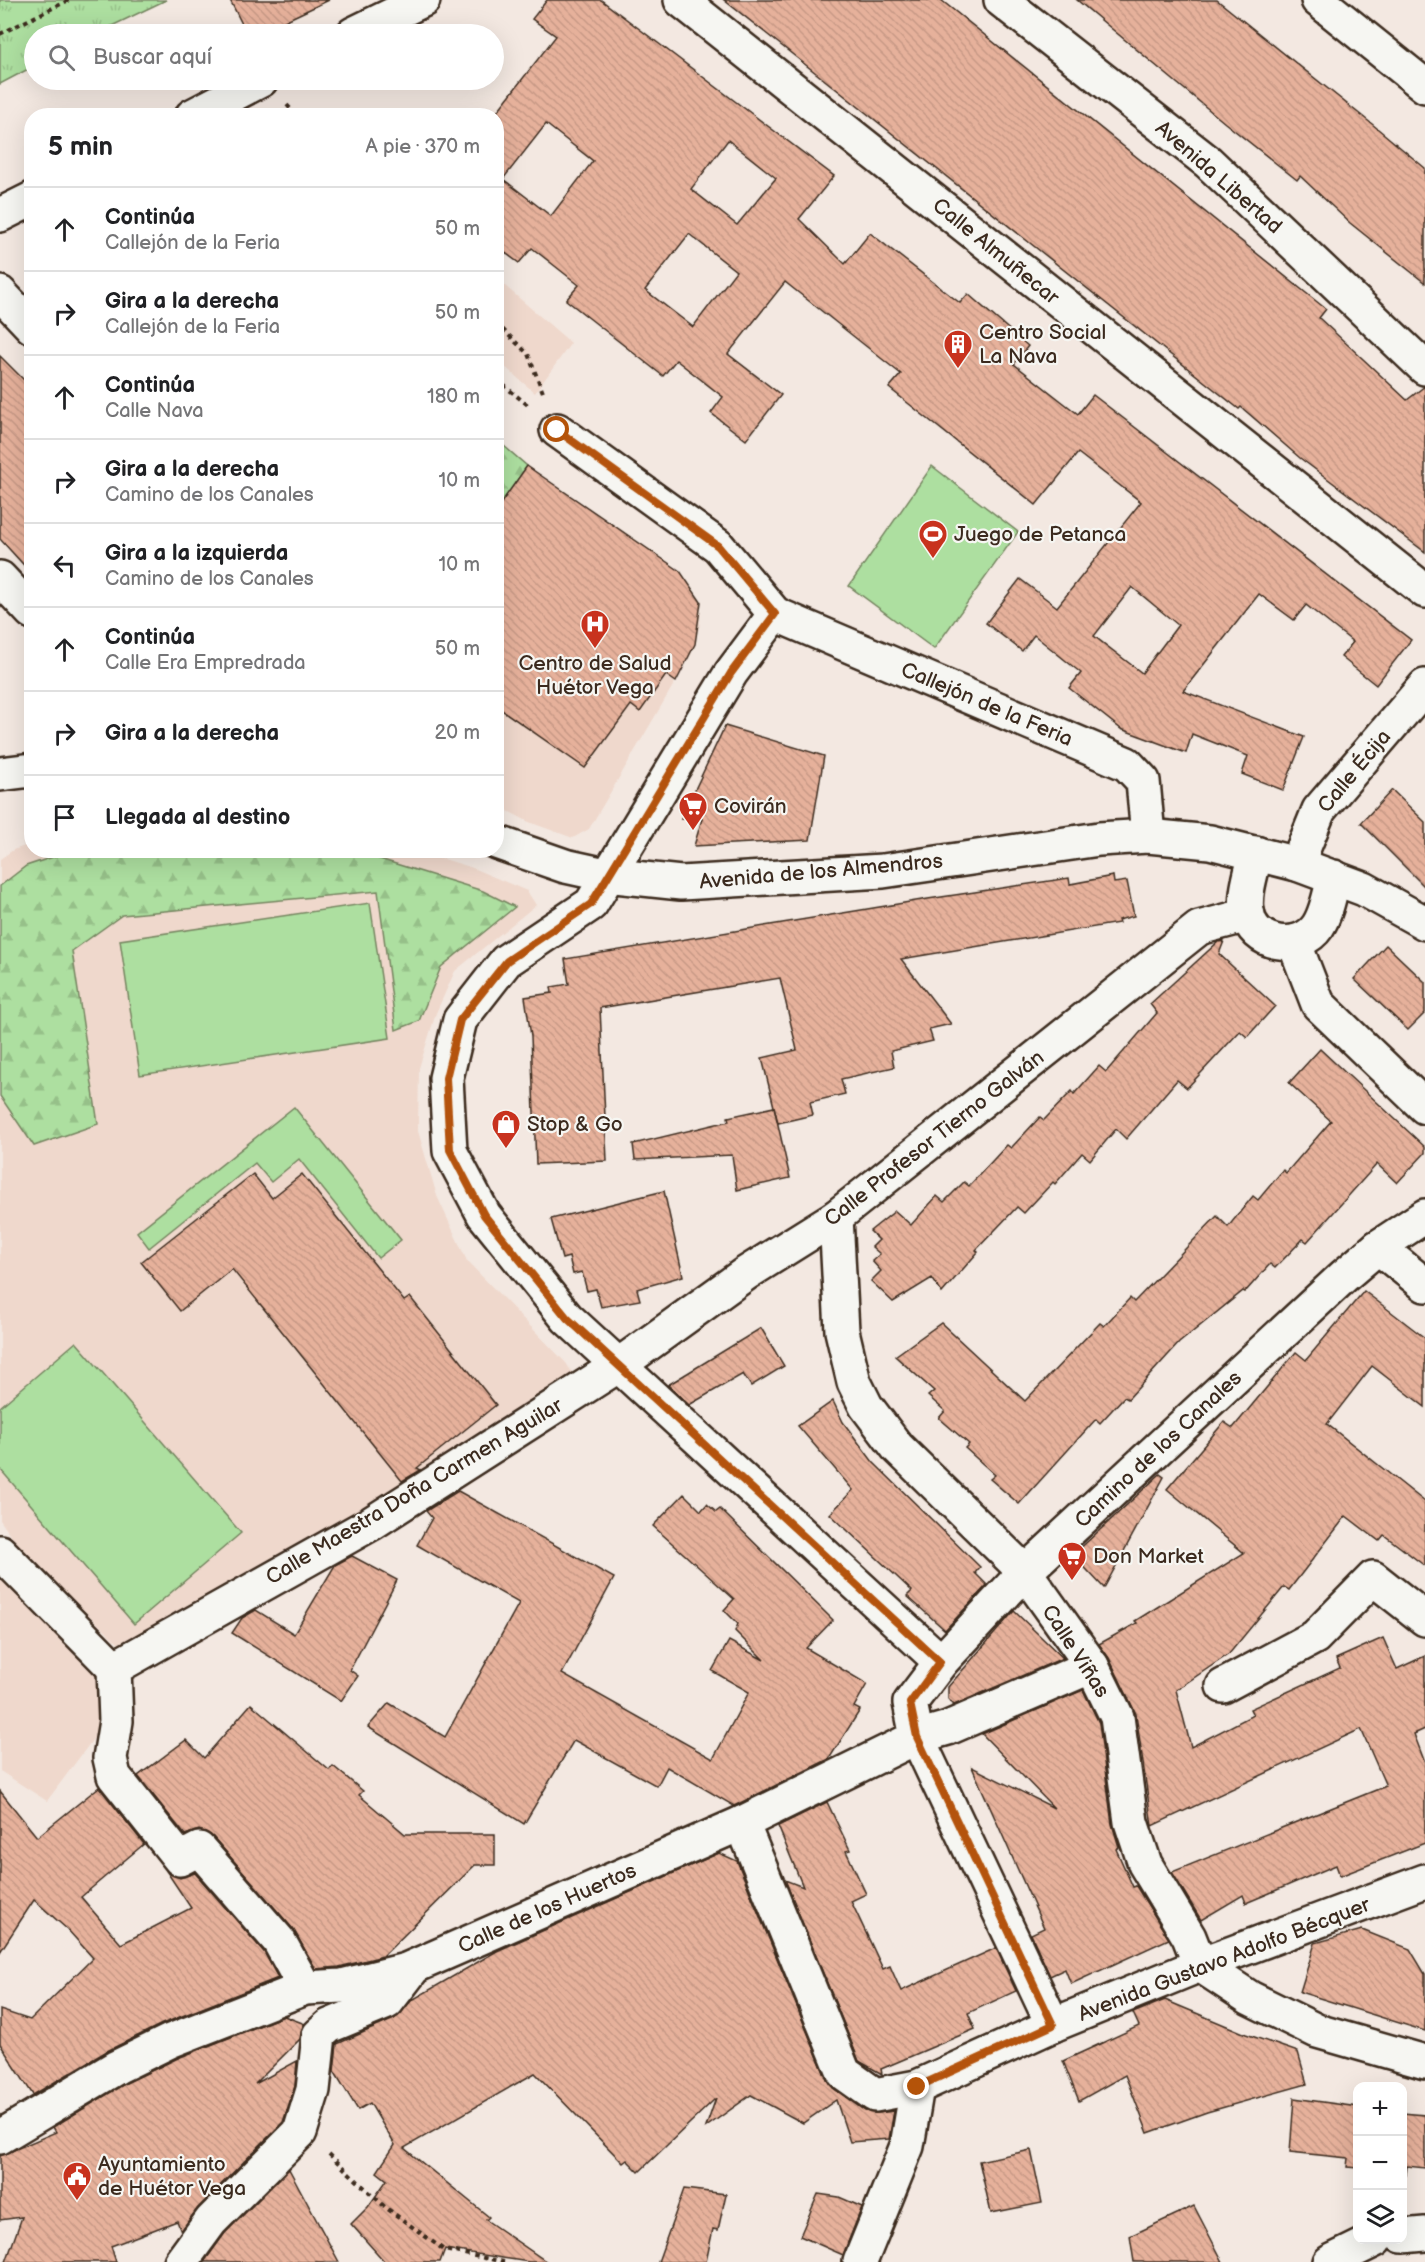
<!DOCTYPE html>
<html lang="es">
<head>
<meta charset="utf-8">
<style>
	body { margin:0; font-family:"Balsamiq Sans",sans-serif; background:#f2f2f2; color:#202124 }
	.controls { position:absolute; right:18px; bottom:18px; display:grid; overflow:hidden; border-radius:12px; box-shadow:0 6px 24px #0002 }
	.controls button { width:54px; height:54px; display:grid; place-items:center; padding:0; border:0; border-bottom:2px solid #e0e0e0; background:#fff; color:#202124; font:30px sans-serif }
	.stop { position:absolute; width:18px; height:18px; margin:-14px; border:4px solid #b45309; border-radius:50%; background:#fff }
	.stop.end { background:#b45309; border-color:#fff; box-shadow:0 2px 6px #0008 }
	.list { margin:0; padding:0; list-style:none }
	h2 { display:flex; justify-content:space-between; align-items:center; height:78px; margin:0; padding:0 24px; font-size:26px }
	h2 small { font-size:20px; font-weight:400; color:#757577 }
	.list li { display:grid; grid-template-columns:39px 1fr auto; gap:18px; align-items:center; box-sizing:border-box; height:84px; padding:0 24px; border-top:2px solid #e0e0e0 }
	.list b { display:block; font-size:22px; white-space:nowrap }
	.list p { margin:0; font-size:20px; white-space:nowrap; color:#757577 }
	.list em { font-size:20px; font-style:normal; color:#757577 }
	.icon { flex:none; width:33px; height:33px; fill:none; stroke:currentColor; stroke-width:2; stroke-linecap:round; stroke-linejoin:round }
	.map { position:relative; flex:none; width:1425px; height:2262px; overflow:hidden }
	.search { position:absolute; background:#fff; box-shadow:0 6px 24px #0002; left:24px; top:24px; width:480px; height:66px; display:flex; align-items:center; gap:15px; box-sizing:border-box; padding:0 21px; border-radius:33px; color:#757577; font-size:22px }
	.panel { position:absolute; background:#fff; box-shadow:0 6px 24px #0002; left:24px; top:108px; width:480px; height:750px; border-radius:24px }
	.map>svg:first-child { display:block }
</style>
</head>
<body>
<div class="map">
<svg width="1425" height="2262" viewBox="0 0 1425 2262">
	<defs>
		<pattern id="forest-firs" width="22" height="20" patternUnits="userSpaceOnUse" patternTransform="scale(1.5)"><rect width="22" height="20" fill="#addfa0"/><path d="M5 1l3.5 6h-7zM16 11l3.5 6h-7z" fill="#96c089"/></pattern>
		<pattern id="park-tufts" width="24" height="20" patternUnits="userSpaceOnUse" patternTransform="scale(1.5)"><rect width="24" height="20" fill="#addfa0"/><path d="M3 7l-1-3M5 7V3M7 7l1-3M15 17l-1-3M17 17v-4M19 17l1-3" fill="none" stroke="#96c089"/></pattern>
		<pattern id="building-back-hatch" width="6" height="6" patternUnits="userSpaceOnUse" patternTransform="scale(1.5)"><rect width="6" height="6" fill="#e6b19b"/><path d="M-1 5l2 2M0 0l6 6M5-1l2 2" fill="none" stroke="#c69885"/></pattern>
	</defs>
	<rect width="100%" height="100%" fill="#f3e8e1"/>
	<filter id="ink" filterUnits="userSpaceOnUse"><feTurbulence type="fractalNoise" baseFrequency=".0167" numOctaves="2"/><feDisplacementMap in="SourceGraphic" scale="12" xChannelSelector="R" yChannelSelector="G"/><feConvolveMatrix kernelMatrix="1 2 1 2 8 2 1 2 1" color-interpolation-filters="sRGB"/></filter>
	<g filter="url(#ink)">
		<g fill="#efd8cc">
			<path d="M497 279 571 343 535 393 497 360Z"/>
			<path d="M527 466 680 571 701 602 700 624 691 655 589 829 573 838 529 822 508 811 497 798 496 511Z"/>
			<path d="M31 844 32 850 418 851 470 867 527 891 536 905 455 971 436 1013 419 1068 418 1131 437 1196 467 1261 566 1363 575 1377 412 1484 121 1646 20 1549 0 1520V859L13 850Z"/>
			<path d="M0 1571 102 1678 105 1723 47 1801 0 1771Z"/>
		</g>
		<g fill="#addfa0" stroke="#74845f" stroke-width="1.5">
			<path d="M932 466 1018 532 934 649 849 586Z"/>
			<path d="M370 903 390 1038 140 1075 120 940Z"/>
			<path d="M294 1107 401 1240 378 1258 299 1159 271 1182 255 1163 149 1248 137 1232Z"/>
			<path d="M76 1342 241 1533 134 1624 0 1469V1407Z"/>
		</g>
		<g fill="url(#forest-firs)" stroke="#74845f" stroke-width="1.5">
			<path d="M497 440 527 466 497 510Z"/>
			<path d="M354 851 483 891 515 907 441 967 419 1021 396 1030 378 891 122 915 72 951 98 1124 34 1146 0 1096V886L26 866 71 851Z"/>
		</g>
		<path fill="url(#park-tufts)" stroke="#74845f" stroke-width="1.5" d="M0 0H166L95 34H34V66L0 84Z"/>
		<g fill="url(#building-back-hatch)" stroke="#3b2a1e" stroke-width="1.5" fill-rule="evenodd">
			<path d="M230 0H329L257 34H247Z"/>
			<path d="M547 0H601L834 176 799 219 845 264 870 233 960 303 968 294 1028 346 1014 364 1078 414 1093 395 1411 640 1376 685 1341 657 1353 642 1306 605 1294 620 1259 594 1183 691 1304 737 1283 790 1242 774 1248 756 1192 734 1186 753 1121 729 1069 688 1081 673 1034 635 1022 651 986 623 1020 579 1057 607 1141 502 1078 453 1036 505 889 388 901 374 785 282 728 354 781 395 746 440 711 413 723 397 676 360 663 376 566 300 579 285 532 248 519 263 496 246V113L556 36 532 19ZM546 124 593 161 551 216 503 179ZM728 140 776 178 737 225 691 189ZM689 234 736 271 693 327 645 290ZM1132 587 1178 625 1142 673 1094 636Z"/>
			<path d="M724 0H941L1326 309 1319 318 1407 400 1425 386V552L1300 458 1241 407 1239 409Z"/>
			<path d="M1077 0H1217L1372 124 1425 168V283L1350 223 1300 176 1297 180 1225 123Z"/>
			<path d="M0 356 32 388V574L0 539Z"/>
			<path d="M527 466 680 571 701 602 695 644 676 682 666 675 640 712 631 705 585 768 496 706V510Z"/>
			<path d="M725 726 824 756 810 840 694 846 702 819H681Z"/>
			<path d="M1392 790 1425 822V887L1361 823Z"/>
			<path d="M1113 876 1114 883 1127 881 1134 916 1118 920 1119 923 901 959 951 1024 929 1029 933 1041 891 1051 894 1067 841 1079 845 1094 810 1102 813 1115 778 1123 762 1058 797 1050 780 978 600 1008 607 1161 536 1164 531 1036 525 997 552 993 551 987 569 984 565 959 928 899 1069 878 1070 884Z"/>
			<path d="M1224 941 1219 954 1275 1006 1247 1037 1240 1031 1187 1088 1177 1080 1126 1139 1116 1129 1090 1160 1082 1153 1055 1184 1053 1182 1024 1213 1017 1207 976 1250 978 1252 942 1293 932 1278 893 1302 871 1281 881 1271 872 1261 880 1254 872 1247 879 1240 870 1231 895 1211 911 1225 937 1196 944 1202 964 1182 969 1186 1007 1145 1011 1148 1040 1117 1044 1120 1072 1091 1074 1094 1099 1066 1106 1072 1157 1013 1150 1004 1218 942Z"/>
			<path d="M1386 945 1425 982V1013L1408 1030 1354 979Z"/>
			<path d="M1320 1049 1425 1147V1153L1397 1183 1377 1164 1307 1242 1303 1239 1275 1268 1270 1264 1245 1292 1243 1291 1179 1343 1128 1399 1124 1397 1100 1423 1096 1419 1019 1504 990 1479 995 1475 965 1448 969 1444 939 1418 945 1411 928 1396 934 1391 895 1356 941 1323 1025 1401 1100 1323 1104 1326 1130 1298 1134 1302 1217 1216 1228 1227 1253 1196 1258 1200 1283 1170 1286 1173 1331 1121 1289 1083Z"/>
			<path d="M774 1107 790 1178 737 1190 732 1155 635 1160 633 1144 729 1121 728 1117Z"/>
			<path d="M253 1174 272 1198 302 1174 404 1301 410 1297 496 1405 417 1468 421 1470 402 1481 232 1269 180 1311 141 1262Z"/>
			<path d="M664 1191 683 1276 637 1289 640 1300 601 1307 596 1289 587 1291 582 1272 573 1274 569 1257 562 1259 551 1219Z"/>
			<path d="M1364 1291 1425 1338V1407L1372 1366 1327 1424 1425 1502V1566L1384 1535 1379 1541 1346 1516 1289 1590 1284 1587 1229 1654 1176 1690 1191 1747 1253 1715 1250 1709 1340 1668 1336 1659 1383 1638 1397 1669 1425 1656V1729L1414 1734 1425 1763V1843L1340 1876 1336 1865 1246 1903 1243 1895 1201 1920 1172 1872 1386 1786 1361 1729 1152 1826 1136 1714 1109 1658 1099 1644 1137 1623 1135 1621 1244 1553 1167 1489 1224 1422 1233 1428 1296 1352 1306 1360Z"/>
			<path d="M761 1328 784 1366 751 1386 743 1374 689 1405 668 1385Z"/>
			<path d="M833 1401 843 1422 873 1462 980 1567 975 1573 987 1585 945 1630 907 1596 912 1591 830 1514 853 1490 798 1426Z"/>
			<path d="M1160 1474 1164 1477 1104 1588 1073 1555Z"/>
			<path d="M458 1491 614 1578 562 1674 713 1759 749 1692 712 1671 729 1641 764 1660 735 1631 738 1624 724 1610 734 1599 653 1526 684 1494 701 1511 707 1504 716 1512 720 1509 833 1620 806 1648 867 1684 854 1707 860 1710 829 1759 734 1806 667 1767 657 1786 574 1740 524 1824 368 1727 389 1703 445 1737 519 1603 417 1545 432 1518 426 1511Z"/>
			<path d="M352 1556 397 1580 350 1670 358 1676 341 1701 232 1633 242 1618 256 1610 294 1634 335 1565Z"/>
			<path d="M1014 1611 1063 1658 954 1705 948 1699V1687Z"/>
			<path d="M1083 1690 1099 1723 1112 1824 1119 1847 1116 1849 1133 1887 1136 1886 1169 1939 1071 1984 1065 1969 1050 1976 1031 1934 1044 1928 972 1767 1054 1808 982 1734Z"/>
			<path d="M251 1704 329 1770 333 1766 363 1791 359 1795 405 1834H495V1865H475L383 1956 339 1967 316 1969 293 1929 213 1837 199 1830 185 1835 138 1776 186 1740 204 1758Z"/>
			<path d="M99 1787 144 1844 81 1897 121 1944 191 1908 167 1872 180 1878 195 1873 264 1952 278 1978 162 2024 107 2051 33 2095 0 2044V2010L30 2020 93 1958 68 1930 34 1900 0 1952V1791L37 1837Z"/>
			<path d="M827 1802 850 1850 846 1851 866 1894 851 1901 883 1969 890 1966 901 1991 996 1948 1016 1991 968 2013 975 2029 881 2069 882 2074 859 2061 785 1880 803 1887 778 1826Z"/>
			<path d="M719 1853 737 1861 827 2080 833 2088 865 2111 878 2113 894 2111 889 2139 850 2142 836 2100 803 2123 751 2095 706 2127 716 2098 639 2172 627 2160 623 2163 535 2073 404 2148 489 2217 486 2220 547 2262H529L445 2249 440 2262H385L351 2224 368 2207 387 2180 377 2172 395 2145 370 2103 358 2110 334 2071 337 2044 394 2019 412 2000 497 1951Z"/>
			<path d="M1362 1930 1410 1949 1425 1974V2031L1300 1992 1315 1943Z"/>
			<path d="M1165 2000 1246 2034 1298 2052 1307 2084 1207 2112 1148 2133 1125 2075 1079 2101 1063 2061 1139 2026 1133 2013Z"/>
			<path d="M284 2016 305 2024 300 2039 255 2084 297 2061 295 2086 283 2122 198 2208 181 2231 177 2221 111 2246 116 2262H6L22 2217 0 2220V2156L56 2132 53 2127 126 2083 178 2058Z"/>
			<path d="M1294 2098 1358 2107V2168L1347 2167 1348 2158 1290 2152Z"/>
			<path d="M1402 2113 1425 2115V2168L1407 2166 1406 2175 1402 2174Z"/>
			<path d="M1031 2150 1042 2203 991 2213 979 2161Z"/>
			<path d="M289 2169 339 2262H204L225 2233Z"/>
			<path d="M684 2189 726 2194 718 2230 713 2229 706 2262H658Z"/>
			<path d="M818 2194 839 2197 862 2207 843 2255 800 2236Z"/>
			<path d="M1194 2206 1223 2262H1134L1130 2236Z"/>
		</g>
		<g fill="none" stroke-linecap="round" stroke-linejoin="round">
			<g stroke="#3b2a1e" stroke-width="38">
				<g id="pedestrian">
					<path d="M0 1552 114 1668"/>
					<path d="M181 2262 211 2221 300 2132 313 2090 319 2035 329 2026 387 2002 414 1967"/>
					<path d="M860 2262 907 2146 917 2087"/>
				</g>
			</g>
			<g stroke="#3b2a1e" stroke-width="38">
				<g id="minor">
					<path d="M681 0 1425 591"/>
					<path d="M1001 0 1208 162 1425 368"/>
					<path d="M1318 0 1425 86"/>
					<path d="M0 293 32 327"/>
					<path d="M557 430 718 546 775 614 1127 764 1143 781 1148 836"/>
					<path d="M0 578 32 612"/>
					<path d="M775 614 731 673 591 904 506 961 460 1020 446 1078 450 1151 484 1215 567 1318 941 1662"/>
					<path d="M1294 942 1318 1004 1425 1107"/>
					<path d="M1378 1247 1425 1285"/>
					<path d="M1223 1686 1315 1637 1373 1578 1425 1619"/>
					<path d="M742 1823 844 2073 875 2095 917 2087 1053 2025 1200 1965"/>
					<path d="M305 1988 279 1941 199 1849 180 1859 114 1776 110 1758 116 1721 114 1668 372 1523 619 1365 745 1274 836 1217"/>
					<path d="M1053 2025 917 1737 910 1703 941 1662 1025 1572 1344 1276 1378 1247 1425 1216"/>
					<path d="M0 2137 117 2067 170 2041 305 1988 342 1986 406 1970 742 1823 917 1737 948 1728 1092 1666"/>
					<path d="M1402 2236 1425 2234"/>
					<path d="M1330 2262 1375 2240"/>
				</g>
			</g>
			<g stroke="#3b2a1e" stroke-width="38">
				<g id="tertiary">
					<path d="M353 34 423 0"/>
					<path d="M192 116 261 80"/>
					<path d="M0 215 32 199"/>
					<path d="M0 774 32 770"/>
					<path d="M496 842 565 866 606 875 681 883 883 871 1099 839 1148 836 1210 842 1297 864 1364 889 1425 923"/>
					<path d="M1256 853C1252 871 1244 893 1247 912 1253 946 1300 953 1318 926 1327 912 1330 893 1334 877"/>
					<path d="M1297 864 1319 810 1425 686"/>
					<path d="M1248 915 1199 928 836 1217 842 1331 854 1382 866 1406 897 1447 1025 1572 1092 1666 1117 1717 1131 1822 1145 1864 1189 1937 1200 1965 1250 1998 1317 2031 1425 2062"/>
					<path d="M1200 1965 1425 1881"/>
				</g>
			</g>
			<g stroke="#3b2a1e" stroke-width="4" stroke-dasharray="4.5 4.5" stroke-linecap="butt">
				<path d="M0 34 69 0"/>
				<path d="M287 105 297 116"/>
				<path d="M496 323 528 354 544 395"/>
				<path d="M496 379 529 406"/>
				<path d="M329 2154 385 2207 444 2250 504 2262"/>
			</g>
			<use href="#pedestrian" stroke="#f6f6f2" stroke-width="33"/>
			<use href="#minor" stroke="#f6f6f2" stroke-width="33"/>
			<use href="#tertiary" stroke="#f6f6f2" stroke-width="33"/>
		</g>
	</g>
	<g fill="none" stroke-linecap="round" stroke-linejoin="round" filter="url(#ink)">
		<path stroke="#b45309" stroke-width="8" d="M557 430 718 546 775 614 731 673 591 904 507 961 460 1020 446 1078 450 1150 484 1215 567 1318 940 1662 910 1703 917 1737 1053 2025 917 2087"/>
	</g>
	<defs>
		<g id="building-pin" transform="scale(1.5)"><path d="M0 17L-7.5 6A9.5 9.5 0 1 1 7.5 6Z" fill="#c8321e" stroke="#f6f6f2"/><path d="M-4-6H4V6H1V3H-1V6H-4ZM-2.5-4.3h1.7v1.8h-1.7ZM.8-4.3h1.7v1.8H.8ZM-2.5-1h1.7V.8h-1.7ZM.8-1h1.7V.8H.8Z" fill="#fff"/></g>
		<g id="stadium-pin" transform="scale(1.5)"><path d="M0 17L-7.5 6A9.5 9.5 0 1 1 7.5 6Z" fill="#c8321e" stroke="#f6f6f2"/><path d="M0-5a6.5 5 0 1 0 0 10a6.5 5 0 1 0 0-10ZM-3.5-1.8h7v3.6h-7Z" fill="#fff"/></g>
		<g id="hospital-pin" transform="scale(1.5)"><path d="M0 17L-7.5 6A9.5 9.5 0 1 1 7.5 6Z" fill="#c8321e" stroke="#f6f6f2"/><path d="M-5-5h3v3.5h4V-5h3V5h-3V1.5h-4V5h-3Z" fill="#fff"/></g>
		<g id="supermarket-pin" transform="scale(1.5)"><path d="M0 17L-7.5 6A9.5 9.5 0 1 1 7.5 6Z" fill="#c8321e" stroke="#f6f6f2"/><path d="M-6-5.5h2.5l.6 2H6L4.5 2H-2.5L-4.4-4H-6ZM-1.5 3.2a1.3 1.3 0 1 0 .1 0ZM3 3.2a1.3 1.3 0 1 0 .1 0Z" fill="#fff"/></g>
		<g id="shop-pin" transform="scale(1.5)"><path d="M0 17L-7.5 6A9.5 9.5 0 1 1 7.5 6Z" fill="#c8321e" stroke="#f6f6f2"/><path d="M-5-2.5h2.3a2.7 3.5 0 0 1 5.4 0H5L5.5 6h-11ZM-1.5-2.5h3a1.5 2.3 0 0 0-3 0Z" fill="#fff"/></g>
		<g id="civic-pin" transform="scale(1.5)"><path d="M0 17L-7.5 6A9.5 9.5 0 1 1 7.5 6Z" fill="#c8321e" stroke="#f6f6f2"/><path d="M-.6-6.5H3V-4.5H.6V-3L4-1V1h2V6H-6V1h2V-1L-.6-3ZM-1.2 2.5V6h2.4V2.5Z" fill="#fff"/></g>
	</defs>
	<g fill-rule="evenodd">
		<use href="#building-pin" x="958" y="344"/>
		<use href="#stadium-pin" x="933" y="534"/>
		<use href="#hospital-pin" x="595" y="624"/>
		<use href="#supermarket-pin" x="693" y="806"/>
		<use href="#shop-pin" x="506" y="1124"/>
		<use href="#supermarket-pin" x="1072" y="1556"/>
		<use href="#civic-pin" x="77" y="2176"/>
	</g>
	<g text-anchor="middle" stroke-width="4.5" stroke-linejoin="round" paint-order="stroke">
		<g font-size="21" fill="#3b2a1e" stroke="#f6f6f2">
			<text transform="translate(1219 177) rotate(41)" y="7">Avenida Libertad</text>
			<text transform="translate(996 251) rotate(39)" y="7">Calle Almuñecar</text>
			<text transform="translate(987 704) rotate(23)" y="7">Callejón de la Feria</text>
			<text transform="translate(1354 771) rotate(-50)" y="7">Calle Écija</text>
			<text transform="translate(821 871) rotate(-5)" y="7">Avenida de los Almendros</text>
			<text transform="translate(934 1138) rotate(-38)" y="7">Calle Profesor Tierno Galván</text>
			<text transform="translate(1158 1449) rotate(-43)" y="7">Camino de los Canales</text>
			<text transform="translate(414 1491) rotate(-31)" y="7">Calle Maestra Doña Carmen Aguilar</text>
			<text transform="translate(1076 1651) rotate(57)" y="7">Calle Viñas</text>
			<text transform="translate(547 1908) rotate(-24)" y="7">Calle de los Huertos</text>
			<text transform="translate(1224 1959) rotate(-21)" y="7">Avenida Gustavo Adolfo Bécquer</text>
		</g>
		<g font-size="21" fill="#3b2a1e" stroke="#f6f6f2" text-anchor="start">
			<text x="979" y="339">Centro Social<tspan x="979" dy="24">La Nava</tspan></text>
			<text x="954" y="541">Juego de Petanca</text>
			<text x="595" y="670" text-anchor="middle">Centro de Salud<tspan x="595" dy="24">Huétor Vega</tspan></text>
			<text x="714" y="813">Covirán</text>
			<text x="527" y="1131">Stop &amp; Go</text>
			<text x="1093" y="1563">Don Market</text>
			<text x="98" y="2171">Ayuntamiento<tspan x="98" dy="24">de Huétor Vega</tspan></text>
		</g>
	</g>
</svg>
<div class="controls">
<button>+</button>
<button>−</button>
<button><svg class="icon" aria-label="layers" viewBox="0 0 24 24"><path d="M12 4l9 5-9 5-9-5zM3 14l9 5 9-5"/></svg></button>
</div>
<div class="stop" style="left:557px;top:430px"></div>
<div class="stop end" style="left:917px;top:2087px"></div>
<div class="search"><svg class="icon" aria-label="search" viewBox="0 0 24 24"><circle cx="10" cy="10" r="6"/><path d="M15 15l6 6"/></svg>Buscar aquí</div>
<section class="panel">
<h2>5 min<small>A pie · 370 m</small></h2>
<ul class="list">
<li><svg class="icon" aria-label="ahead" viewBox="0 0 24 24"><path d="M12 20V5M6 11l6-6 6 6"/></svg><div><b>Continúa</b><p>Callejón de la Feria</p></div><em>50 m</em></li>
<li><svg class="icon" aria-label="right" viewBox="0 0 24 24"><path d="M7 20v-9h11M14 6l5 5-5 5"/></svg><div><b>Gira a la derecha</b><p>Callejón de la Feria</p></div><em>50 m</em></li>
<li><svg class="icon" aria-label="ahead" viewBox="0 0 24 24"><path d="M12 20V5M6 11l6-6 6 6"/></svg><div><b>Continúa</b><p>Calle Nava</p></div><em>180 m</em></li>
<li><svg class="icon" aria-label="right" viewBox="0 0 24 24"><path d="M7 20v-9h11M14 6l5 5-5 5"/></svg><div><b>Gira a la derecha</b><p>Camino de los Canales</p></div><em>10 m</em></li>
<li><svg class="icon" aria-label="left" viewBox="0 0 24 24"><path d="M17 20v-9H6M10 6l-5 5 5 5"/></svg><div><b>Gira a la izquierda</b><p>Camino de los Canales</p></div><em>10 m</em></li>
<li><svg class="icon" aria-label="ahead" viewBox="0 0 24 24"><path d="M12 20V5M6 11l6-6 6 6"/></svg><div><b>Continúa</b><p>Calle Era Empredrada</p></div><em>50 m</em></li>
<li><svg class="icon" aria-label="right" viewBox="0 0 24 24"><path d="M7 20v-9h11M14 6l5 5-5 5"/></svg><div><b>Gira a la derecha</b></div><em>20 m</em></li>
<li><svg class="icon" aria-label="arrive" viewBox="0 0 24 24"><path d="M6 21V4h12l-3 4 3 4H6"/></svg><div><b>Llegada al destino</b></div></li>
</ul>
</section>
</div>
</body>
</html>
